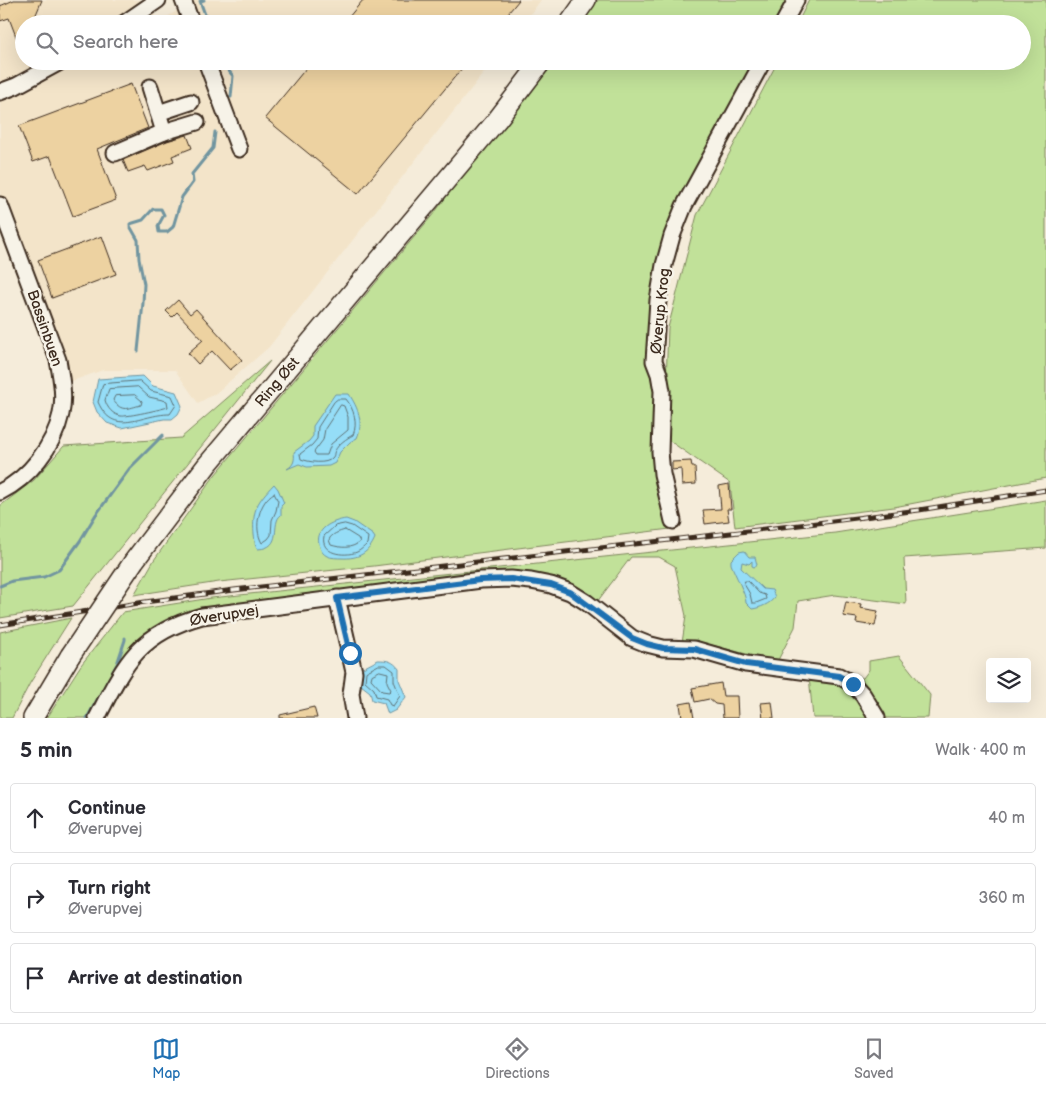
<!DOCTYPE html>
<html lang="en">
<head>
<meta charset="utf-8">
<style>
	body { margin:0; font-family:"Balsamiq Sans",sans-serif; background:#f7f7f7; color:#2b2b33 }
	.controls { position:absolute; right:15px; bottom:15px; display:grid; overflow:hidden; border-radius:5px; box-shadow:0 5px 20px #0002 }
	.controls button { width:45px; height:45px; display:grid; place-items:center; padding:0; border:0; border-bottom:1px solid #e1e1e2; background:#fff; color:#2b2b33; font:25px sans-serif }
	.stop { position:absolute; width:15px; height:15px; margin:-11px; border:4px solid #1f6fb2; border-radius:50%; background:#fff }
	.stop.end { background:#1f6fb2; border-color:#fff; box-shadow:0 1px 5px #0008 }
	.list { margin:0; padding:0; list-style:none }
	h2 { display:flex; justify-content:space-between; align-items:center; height:65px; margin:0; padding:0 20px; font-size:21px }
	h2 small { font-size:16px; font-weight:400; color:#7c7c81 }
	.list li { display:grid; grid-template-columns:32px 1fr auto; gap:15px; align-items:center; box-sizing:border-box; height:70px; margin:0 10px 10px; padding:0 10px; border:1px solid #e1e1e2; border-radius:5px }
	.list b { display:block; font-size:19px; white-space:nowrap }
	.list p { margin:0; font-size:16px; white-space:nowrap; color:#7c7c81 }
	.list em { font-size:16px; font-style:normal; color:#7c7c81 }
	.icon { flex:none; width:28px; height:28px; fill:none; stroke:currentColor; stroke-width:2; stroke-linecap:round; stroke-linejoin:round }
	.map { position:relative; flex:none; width:1046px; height:718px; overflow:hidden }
	.search { position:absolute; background:#fff; box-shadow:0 5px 20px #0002; left:15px; right:15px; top:15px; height:55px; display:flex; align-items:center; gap:12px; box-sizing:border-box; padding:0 18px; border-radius:28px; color:#7c7c81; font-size:19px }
	.sheet { height:305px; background:#fff }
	nav { display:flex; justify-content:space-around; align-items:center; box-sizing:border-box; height:70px; border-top:1px solid #e1e1e2; background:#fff; font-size:14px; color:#7c7c81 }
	nav a { display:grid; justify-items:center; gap:2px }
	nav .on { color:#1f6fb2 }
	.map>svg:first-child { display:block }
</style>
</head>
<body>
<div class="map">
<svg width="1046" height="718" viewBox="0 0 1046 718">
	<rect width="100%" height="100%" fill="#f5ecda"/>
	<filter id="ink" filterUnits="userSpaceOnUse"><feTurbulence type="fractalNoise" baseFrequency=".02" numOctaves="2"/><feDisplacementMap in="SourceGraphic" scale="10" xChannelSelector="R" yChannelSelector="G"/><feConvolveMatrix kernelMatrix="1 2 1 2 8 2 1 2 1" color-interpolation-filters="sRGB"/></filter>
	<g filter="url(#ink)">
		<path fill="#f3e4c9" d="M0 0H145L159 23 192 0H541L523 24H24V61H493L269 347 216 393 198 403 175 370H103L55 387 50 361 0 231Z"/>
		<g fill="#c1e199" stroke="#7e865c">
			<path d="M598 0H790L776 24H582Z"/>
			<path d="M809 0H1046V478L894 507 735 527 730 483 664 437 668 328 697 215 778 61H1022V24H797Z"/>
			<path d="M555 61H756L669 230 656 374 658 451 678 528 374 566 219 582 134 595 154 560 215 475 435 212 506 116Z"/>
			<path d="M270 361 73 606 0 618V506L34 480 64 446 181 438Z"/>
			<path d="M1046 500V548L904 558 906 604 835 595 798 601 795 627 777 662 700 642 682 643 686 616 675 566 659 557H631L597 602 512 575 157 627 93 718H47L81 665 123 612 211 598 835 533Z"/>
			<path d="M71 618 30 683 12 718H0V632Z"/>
			<path d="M899 656 930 695 928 718H882L855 678H863L869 670V661Z"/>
			<path d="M809 676 837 680 853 690 870 718H813Z"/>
		</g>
		<g fill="#95ddf7" stroke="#7195a0">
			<path d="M143 376 153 386 176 392 182 406 178 414 172 419H164L122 428 107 423 97 412 93 402 98 379Z"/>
			<path d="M335 394H349C358 408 364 422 357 438L350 442 340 452 335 463 329 466 307 467 299 464 287 469C294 465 295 460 294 452L309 441 313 436V426Z"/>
			<path d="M274 484 278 489 284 503 281 506V515C270 523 284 548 258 549 254 544 255 540 254 534 252 509 257 502 274 484Z"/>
			<path d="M346 519 354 522 373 535 375 538C369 553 358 559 342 558 338 558 331 558 327 556 323 554 321 551 320 547 313 529 332 521 346 519Z"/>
			<path d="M744 551 749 557H755L757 565 754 567 752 566V561L749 564 742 562 741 568 763 589 772 590 775 597C770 604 760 608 752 609L746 603C746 594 735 575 731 564V560L739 552Z"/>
			<path d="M378 660C388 660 393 661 399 669V680L406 697 396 710 388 714 384 703 372 700 370 692 361 685V669Z"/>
		</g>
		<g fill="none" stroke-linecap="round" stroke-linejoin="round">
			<g stroke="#5f7275" stroke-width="1">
				<path d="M140 381 151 391 172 396 176 405 170 414C140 414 114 438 98 402L103 384Z"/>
				<path d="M138 387 149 397 167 401 168 407C162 409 127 417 121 416 113 415 107 408 105 400L109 389Z"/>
				<path d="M135 395 142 401 141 405C128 408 122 413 113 400L115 396Z"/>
				<path d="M338 399H346C354 409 358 423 353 435 347 438 338 444 335 451 333 454 335 455 332 458 327 465 308 462 301 459L300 454 312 445 317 439 318 427 334 402Z"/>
				<path d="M341 405 344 406 348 417V430L331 444 327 455H316L314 452 323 440 325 429Z"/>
				<path d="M274 493 278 501 276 511 272 520 271 535 268 539 262 543C253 528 259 501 274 493Z"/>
				<path d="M345 524 352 526 368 537 367 544C364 547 361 550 357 552 344 557 320 554 324 536L335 526Z"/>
				<path d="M345 530 358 538 360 542C351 549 341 548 331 545L329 540C331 534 339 532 345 530Z"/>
				<path d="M745 581H748L759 593 765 595 766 599 756 603H752L750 594 744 584Z"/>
				<path d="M379 665H386L394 671V681L400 696 393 706 390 705 387 699 376 696 374 689 365 681 366 672Z"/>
				<path d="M380 671 388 673 387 682 391 690 389 692 382 691 371 679 372 675Z"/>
			</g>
			<g stroke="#7195a0" stroke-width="3">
				<path d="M204 0 200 1 207 20 210 24"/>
				<path d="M223 61V64L233 76 231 97"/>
				<path d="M138 351 143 303 144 284 139 259 138 240 130 226V224L143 220 153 209H161L164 215 158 226 159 232H167L173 227 182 197 193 182 192 174 213 148 215 132"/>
				<path d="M0 586 12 581 44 577 59 570 80 541 95 516 130 468 163 435"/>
				<path d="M87 718 117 664 125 640V638"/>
			</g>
		</g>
		<g fill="#edd2a1" stroke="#3b2a1e">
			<path d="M14 0H42L32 24H24L23 55 9 18 0 21V6Z"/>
			<path d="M363 0H519L499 24H343Z"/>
			<path d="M312 61H468L358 194 265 118Z"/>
			<path d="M131 84 148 128 97 149 116 200 73 216 50 156 33 162 19 126Z"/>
			<path d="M187 135 192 148 172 156 174 161 148 171 145 166 128 172 123 160 167 141Z"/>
			<path d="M102 236 116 274 52 298 38 260Z"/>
			<path d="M178 300 190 314 196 309 242 360 230 370 212 351 198 364 188 353 203 340 177 312 172 317 166 311Z"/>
			<path d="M691 461 692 467H695L696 484 682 485 681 469 672 470V462Z"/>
			<path d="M729 484 731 509H727L729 521 705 524 703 510 721 509 719 486Z"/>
			<path d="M846 602 861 604 860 608 878 611 875 626 856 623 857 618 843 616Z"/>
			<path d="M721 683 723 696H737L738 718H723L722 705 715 704 709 699 695 702 692 688Z"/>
			<path d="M691 702 694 718H682L680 704Z"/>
			<path d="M772 702 774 718H763L761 703Z"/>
			<path d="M314 707 317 718H280V715Z"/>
		</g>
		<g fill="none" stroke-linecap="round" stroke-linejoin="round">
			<g stroke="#3b2a1e" stroke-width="19">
				<g id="minor">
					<path d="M183 0 192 24"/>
					<path d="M123 24 158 0"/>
					<path d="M783 24 796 0"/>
					<path d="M206 61 239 149"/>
					<path d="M0 92 16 86 62 61"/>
					<path d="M158 113 191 102"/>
					<path d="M164 132 197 122"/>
					<path d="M115 153 164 132 150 87"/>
					<path d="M0 205 58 360C61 377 65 396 61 414 54 446 29 478 0 492"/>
					<path d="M673 521 662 474 660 452 662 391 659 374 654 361 658 300 664 265 672 236 684 206 763 61"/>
					<path d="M337 598 354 672 351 694 355 718"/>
					<path d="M97 718C125 663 139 633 202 616L481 580 511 579 531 581 551 585 570 592 586 602 632 638 647 644 663 648 694 649 746 664 839 676 853 684 863 695 877 718"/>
				</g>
			</g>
			<g stroke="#3b2a1e" stroke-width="22">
				<g id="major">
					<path d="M569 24 586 0"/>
					<path d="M134 561 207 465 497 120 542 61"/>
					<path d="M33 718 70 656"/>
				</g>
			</g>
			<use href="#minor" stroke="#f7f3e8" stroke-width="15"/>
			<use href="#major" stroke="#f7f3e8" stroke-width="19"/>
			<g stroke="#3b2a1e" stroke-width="5">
				<path id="rail" d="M0 625 145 602 234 590 817 523 919 510 1046 490"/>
			</g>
			<use href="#rail" stroke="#f7f3e8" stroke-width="3" stroke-dasharray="9" stroke-linecap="butt"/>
			<g stroke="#3b2a1e" stroke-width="22" stroke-linecap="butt">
				<path id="major-bridge" d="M70 656 134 561"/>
			</g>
			<use href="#major-bridge" stroke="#f7f3e8" stroke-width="19"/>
		</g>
	</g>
	<g fill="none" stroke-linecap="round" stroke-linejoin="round" filter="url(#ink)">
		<path stroke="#1f6fb2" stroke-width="6" d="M350 653 337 598 480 580 511 579 551 585 570 592 632 638 647 644 663 648 694 649 746 664 839 676 853 684"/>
	</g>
	<g text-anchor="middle" stroke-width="5" stroke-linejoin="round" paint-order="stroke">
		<g font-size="15" fill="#3b2a1e" stroke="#f7f3e8">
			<text transform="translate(660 311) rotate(-84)" y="5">Øverup Krog</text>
			<text transform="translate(45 328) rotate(71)" y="5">Bassinbuen</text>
			<text transform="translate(277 382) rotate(-50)" y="5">Ring Øst</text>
			<text transform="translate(224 615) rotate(-9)" y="5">Øverupvej</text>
		</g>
	</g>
</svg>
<div class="controls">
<button><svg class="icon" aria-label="layers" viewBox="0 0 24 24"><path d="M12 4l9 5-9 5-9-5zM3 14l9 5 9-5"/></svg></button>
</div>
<div class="stop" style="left:350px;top:653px"></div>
<div class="stop end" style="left:853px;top:684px"></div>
<div class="search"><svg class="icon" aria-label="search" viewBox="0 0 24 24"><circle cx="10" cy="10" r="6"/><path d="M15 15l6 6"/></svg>Search here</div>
</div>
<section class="sheet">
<h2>5 min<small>Walk · 400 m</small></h2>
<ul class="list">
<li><svg class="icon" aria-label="ahead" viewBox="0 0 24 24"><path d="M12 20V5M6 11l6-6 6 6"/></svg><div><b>Continue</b><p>Øverupvej</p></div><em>40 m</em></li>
<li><svg class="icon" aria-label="right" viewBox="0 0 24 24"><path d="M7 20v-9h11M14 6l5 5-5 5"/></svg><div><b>Turn right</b><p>Øverupvej</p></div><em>360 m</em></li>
<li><svg class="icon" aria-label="arrive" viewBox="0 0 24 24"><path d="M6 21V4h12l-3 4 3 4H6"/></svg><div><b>Arrive at destination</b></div></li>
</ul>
</section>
<nav>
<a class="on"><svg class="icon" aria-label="map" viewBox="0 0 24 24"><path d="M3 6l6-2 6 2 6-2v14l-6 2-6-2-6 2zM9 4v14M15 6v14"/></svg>Map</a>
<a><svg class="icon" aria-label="directions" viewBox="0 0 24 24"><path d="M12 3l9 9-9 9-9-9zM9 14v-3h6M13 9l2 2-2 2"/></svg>Directions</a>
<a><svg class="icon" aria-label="saved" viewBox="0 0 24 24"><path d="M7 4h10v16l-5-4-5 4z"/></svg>Saved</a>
</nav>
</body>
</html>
